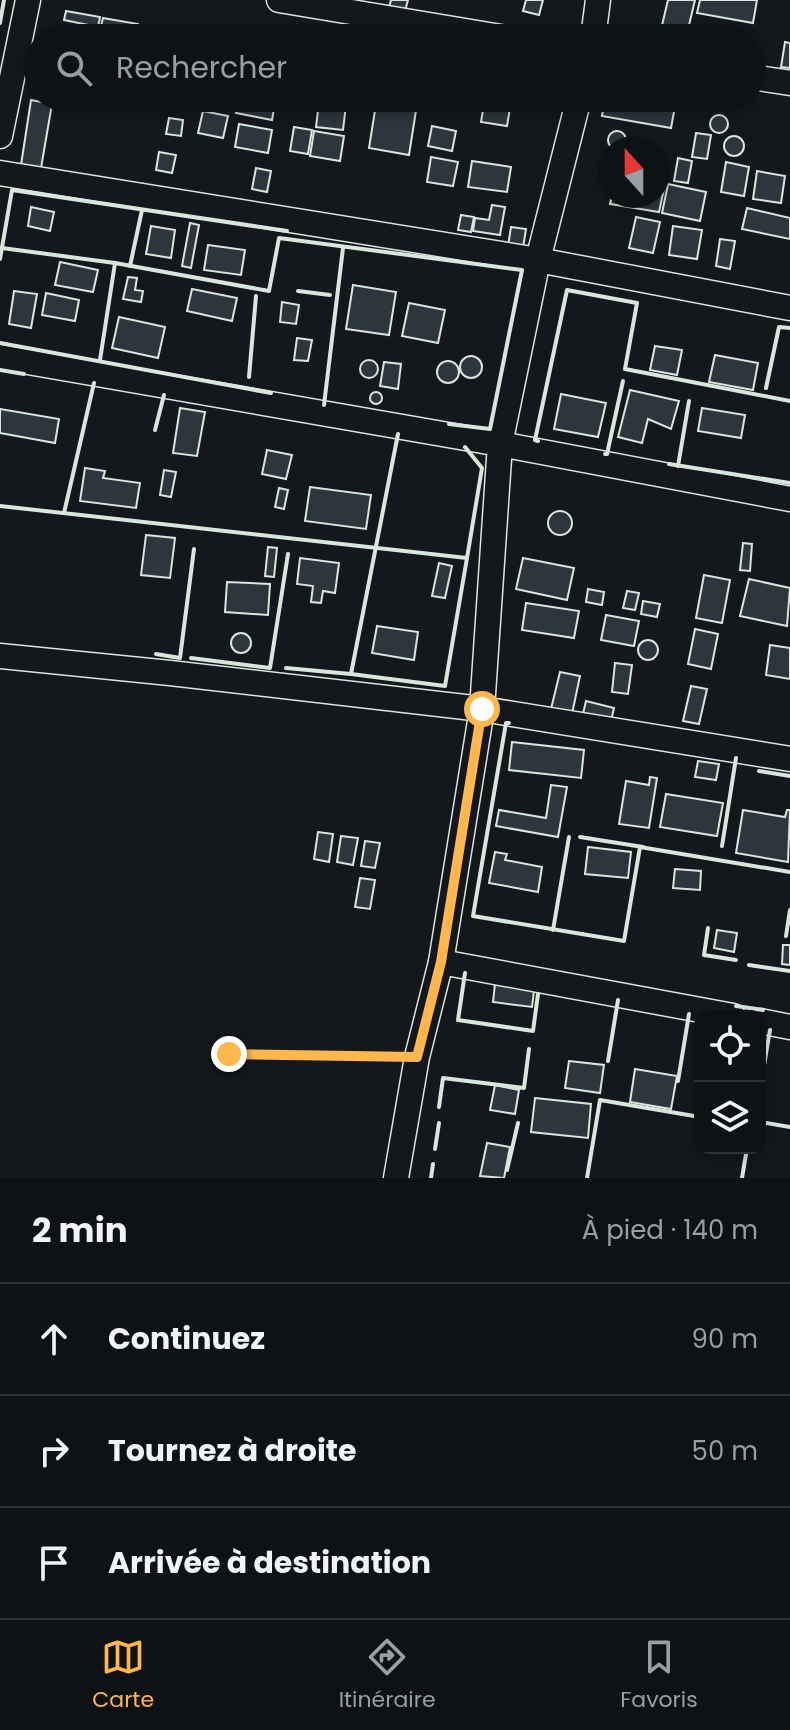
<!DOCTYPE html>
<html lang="fr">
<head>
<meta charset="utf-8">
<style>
	body { margin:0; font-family:Poppins,sans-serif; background:#181b1e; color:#f1f3f6 }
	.controls { position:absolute; right:24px; bottom:24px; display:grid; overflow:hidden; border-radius:16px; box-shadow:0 4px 12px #0003 }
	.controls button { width:72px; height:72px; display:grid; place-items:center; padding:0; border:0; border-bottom:2px solid #2f3234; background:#0f1215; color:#f1f3f6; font:40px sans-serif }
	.compass { position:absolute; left:598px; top:136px; width:72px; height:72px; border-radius:50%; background:#0f1215; box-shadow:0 4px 12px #0003; rotate:339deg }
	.stop { position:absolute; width:24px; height:24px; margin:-18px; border:6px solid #ffb74d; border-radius:50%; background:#fff }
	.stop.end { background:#ffb74d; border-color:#fff; box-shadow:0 2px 8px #0008 }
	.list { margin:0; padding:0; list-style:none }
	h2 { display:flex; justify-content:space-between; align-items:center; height:104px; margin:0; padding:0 32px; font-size:34px }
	h2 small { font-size:26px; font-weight:400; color:#9b9ea0 }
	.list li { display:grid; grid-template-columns:52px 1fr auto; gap:24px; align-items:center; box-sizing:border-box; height:112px; padding:0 32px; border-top:2px solid #2f3234 }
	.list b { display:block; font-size:30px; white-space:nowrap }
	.list em { font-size:26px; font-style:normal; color:#9b9ea0 }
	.icon { flex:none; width:44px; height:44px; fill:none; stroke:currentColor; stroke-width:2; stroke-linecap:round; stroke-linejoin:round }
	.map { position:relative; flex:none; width:790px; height:1178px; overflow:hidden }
	.search { position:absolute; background:#0f1215; box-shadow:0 4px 12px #0003; left:24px; right:24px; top:24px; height:88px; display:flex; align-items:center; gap:20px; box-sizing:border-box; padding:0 28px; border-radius:44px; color:#9b9ea0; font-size:30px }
	.sheet { height:440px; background:#0f1215 }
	nav { display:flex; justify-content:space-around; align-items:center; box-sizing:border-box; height:112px; border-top:2px solid #2f3234; background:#0f1215; font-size:22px; color:#9b9ea0 }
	nav a { display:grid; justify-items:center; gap:4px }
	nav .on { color:#ffb74d }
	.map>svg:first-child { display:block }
</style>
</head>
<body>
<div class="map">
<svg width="790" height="1178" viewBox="0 0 790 1178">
	<rect width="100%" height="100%" fill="#14181c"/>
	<g fill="#2c363c" stroke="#d8e6dc" stroke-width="2">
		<path d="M391 0H408L405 11 389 8Z"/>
		<path d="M526 0H543L539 15 523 11Z"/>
		<path d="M668 0H695L686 38H659Z"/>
		<path d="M700 0H757L753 23 697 13Z"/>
		<path d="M66 11 100 17 98 27 64 20Z"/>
		<path d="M103 18 138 24 137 32 101 26Z"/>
		<path d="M785 42 790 43V68L781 67Z"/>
		<path d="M205 98H232L230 111 204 106Z"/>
		<path d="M239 98H276L272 120 236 113Z"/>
		<path d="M377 98H418L409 155 369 148Z"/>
		<path d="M436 98H467L465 109 435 104Z"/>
		<path d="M479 98H527L524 111 510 108 507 126 481 122 484 104 478 102Z"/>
		<path d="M605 98H658L676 101 671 128 602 116Z"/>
		<path d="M31 100 52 104 41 168 21 165Z"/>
		<path d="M319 102 346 105 343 130 316 127Z"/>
		<path d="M203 111 228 116 223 138 198 133Z"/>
		<circle cx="719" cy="124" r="9"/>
		<path d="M169 118 183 120 181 136 166 134Z"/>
		<path d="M239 124 272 130 268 153 235 147Z"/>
		<path d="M432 126 456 131 452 151 428 146Z"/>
		<path d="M294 127 312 130 308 154 290 151Z"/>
		<circle cx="617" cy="140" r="9"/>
		<path d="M314 131 344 136 340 161 310 156Z"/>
		<path d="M696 133 711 135 707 159 692 157Z"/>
		<circle cx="734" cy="146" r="10"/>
		<path d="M159 152 176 155 172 173 156 170Z"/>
		<path d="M431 157 458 162 453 186 427 182Z"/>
		<path d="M678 158 692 161 688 183 674 181Z"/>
		<path d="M472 161 511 167 507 192 468 187Z"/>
		<path d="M726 162 749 167 744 196 721 192Z"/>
		<path d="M256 168 271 171 267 192 252 189Z"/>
		<path d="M757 171 785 176 781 203 753 199Z"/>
		<path d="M658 182 665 184 659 212 610 204 612 196H658Z"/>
		<path d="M668 184 706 192 700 221 662 213Z"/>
		<path d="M492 205 505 207 500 235 473 231 475 218 489 220Z"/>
		<path d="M31 207 54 212 50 231 28 226Z"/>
		<path d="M747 208 790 218V239L742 229Z"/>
		<path d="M461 215 474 217 471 232 458 230Z"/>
		<path d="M636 217 660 222 653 253 629 248Z"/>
		<path d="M190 223 199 225 191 268 182 266Z"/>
		<path d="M151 226 175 230 171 258 146 254Z"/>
		<path d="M673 226 702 230 697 259 669 255Z"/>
		<path d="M511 227 526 229 523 248 508 246Z"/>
		<path d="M720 239 735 241 730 269 716 266Z"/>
		<path d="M208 245 245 250 241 275 204 270Z"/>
		<path d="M60 262 98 270 93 292 55 285Z"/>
		<path d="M128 277 137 278 135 290 143 291 141 302 123 299Z"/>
		<path d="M353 285 396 292 389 335 346 329Z"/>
		<path d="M192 289 237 298 232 321 187 311Z"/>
		<path d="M14 291 37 294 31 328 9 324Z"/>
		<path d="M46 293 79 300 75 321 42 315Z"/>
		<path d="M282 302 299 305 296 324 280 322Z"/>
		<path d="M409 303 445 310 438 343 402 336Z"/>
		<path d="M119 317 165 327 158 358 112 348Z"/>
		<path d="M297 338 312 340 308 361 294 360Z"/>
		<path d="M655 346 682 350 677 375 650 370Z"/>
		<path d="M715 355 758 363 753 390 709 382Z"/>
		<circle cx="471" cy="367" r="11"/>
		<circle cx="369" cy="369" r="9"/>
		<circle cx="448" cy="372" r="11"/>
		<path d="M384 362 401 364 398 389 380 386Z"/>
		<path d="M630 390 679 401 671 429 648 419 642 443 618 437Z"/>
		<circle cx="376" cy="398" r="6"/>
		<path d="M561 394 606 403 598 437 554 429Z"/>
		<path d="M180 408 205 412 197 456 173 453Z"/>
		<path d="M702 408 745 415 741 438 698 431Z"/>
		<path d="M0 409 59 419 55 443 0 433Z"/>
		<path d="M267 450 292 455 286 479 262 474Z"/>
		<path d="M85 468 105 471 103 478 140 483 136 508 80 501Z"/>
		<path d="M164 470 176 472 171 497 160 495Z"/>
		<path d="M310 487 371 495 366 529 305 521Z"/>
		<path d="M279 488 288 490 284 509 275 507Z"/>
		<circle cx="560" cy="523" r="12"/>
		<path d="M146 535 175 538 170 578 141 575Z"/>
		<path d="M743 543 752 544 750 571 740 570Z"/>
		<path d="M268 547 277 548 274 577 265 576Z"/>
		<path d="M300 558 339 563 335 593 323 591 321 603 311 602 313 586 297 584Z"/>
		<path d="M523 558 574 568 567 600 516 589Z"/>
		<path d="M439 563 452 566 445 598 432 596Z"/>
		<path d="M704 575 730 580 722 623 696 618Z"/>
		<path d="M749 579 790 588 787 626 740 616Z"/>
		<path d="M227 582 270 584 268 615 225 612Z"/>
		<path d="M588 589 604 592 602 605 586 602Z"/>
		<path d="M627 591 639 593 635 610 623 608Z"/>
		<path d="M643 601 660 604 657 617 641 614Z"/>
		<path d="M526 603 579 611 574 638 522 630Z"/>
		<path d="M606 615 639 621 634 646 601 640Z"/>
		<path d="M377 626 418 632 414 660 372 653Z"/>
		<path d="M695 629 718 634 711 669 688 664Z"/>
		<circle cx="241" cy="643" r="10"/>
		<circle cx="648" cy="650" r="10"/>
		<path d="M770 645 790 648V679L766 675Z"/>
		<path d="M615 663 632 665 628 694 612 692Z"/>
		<path d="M560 672 580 676 572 714 551 709Z"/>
		<path d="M691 686 707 689 699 724 683 721Z"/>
		<path d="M586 701 614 708 610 725 582 718Z"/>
		<path d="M512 742 584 750 581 778 509 770Z"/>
		<path d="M698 761 719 764 716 780 695 777Z"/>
		<path d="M650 777 657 778 649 828 619 824 626 781 649 785Z"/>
		<path d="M551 785 567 787 558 837 496 826 499 810 546 818Z"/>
		<path d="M666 794 723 803 717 836 660 827Z"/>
		<path d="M743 810 785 817 787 810H790L788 862 736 853Z"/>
		<path d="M318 832 333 834 329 862 314 859Z"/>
		<path d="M341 836 358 838 353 865 337 862Z"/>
		<path d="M365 841 380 843 375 868 361 866Z"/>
		<path d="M588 847 631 852 628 878 585 874Z"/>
		<path d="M495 852 507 854 505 860 542 867 538 892 489 883Z"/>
		<path d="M675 869 701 871 700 890 673 888Z"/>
		<path d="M360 878 375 880 370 909 355 907Z"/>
		<path d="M717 930 737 933 734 952 714 948Z"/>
		<path d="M783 945H790V965L782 964Z"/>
		<path d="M495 984 534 991 532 1007 493 1002Z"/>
		<path d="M569 1061 604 1065 600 1093 565 1088Z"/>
		<path d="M635 1069 677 1076 671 1109 630 1102Z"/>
		<path d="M495 1085 519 1090 515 1114 490 1110Z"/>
		<path d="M535 1098 591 1104 588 1138 531 1132Z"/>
		<path d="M487 1143 510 1147 504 1178 480 1176Z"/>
	</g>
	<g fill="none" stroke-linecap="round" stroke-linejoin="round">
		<g stroke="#d8e6dc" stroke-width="27">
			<g id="minor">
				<path d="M279 0 507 38"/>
				<path d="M593 38 598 0"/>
				<path d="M752 77 790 83"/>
				<path d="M0 136 28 0"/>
				<path d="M0 173 538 260 790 308"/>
				<path d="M0 357 500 444 790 499"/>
				<path d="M0 656 170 673 482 709 790 759"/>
				<path d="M441 962 733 1016"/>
				<path d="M760 1021 790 1027"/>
				<path d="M396 1178 417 1057 441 962 482 709 500 444 538 260 579 98"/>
			</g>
		</g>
		<path stroke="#9da8a2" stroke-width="5" stroke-dasharray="6 4" stroke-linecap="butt" d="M229 1054 396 1056"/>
		<use href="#minor" stroke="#14181c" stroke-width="24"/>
		<g stroke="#d8e6dc" stroke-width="4">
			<path d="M0 23 4 0"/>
			<path d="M2 248 115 263 269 291 279 238 522 270 490 429 449 424"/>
			<path d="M0 259 12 190 287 231"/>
			<path d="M130 266 142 210"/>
			<path d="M298 291 330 295"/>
			<path d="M0 343 271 393"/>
			<path d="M100 360 115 263"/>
			<path d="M0 370 24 374"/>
			<path d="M249 377 256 296"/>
			<path d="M766 388 779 327 790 328"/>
			<path d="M324 405 343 248"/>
			<path d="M155 430 164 395"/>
			<path d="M538 441 535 440 567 290 637 303 625 369 790 401"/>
			<path d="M605 454H607L623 381"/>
			<path d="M669 464 790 483"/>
			<path d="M678 466 689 401"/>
			<path d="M0 506 467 558 482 468 465 447"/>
			<path d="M64 513 94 383"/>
			<path d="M156 654 180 658 194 549"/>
			<path d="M191 658 270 668 288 554"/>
			<path d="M286 668 351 674 398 434"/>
			<path d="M351 674 445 686 467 558"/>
			<path d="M509 723H506L473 916 624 941 640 847 790 872"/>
			<path d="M759 771 790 776"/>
			<path d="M580 837 643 847"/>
			<path d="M722 846 736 758"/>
			<path d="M708 928 704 955 736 960"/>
			<path d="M553 930 569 837"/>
			<path d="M786 936 790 910"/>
			<path d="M749 965 790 971"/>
			<path d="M465 973 458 1020 533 1031 538 994"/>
			<path d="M736 1006 763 1010"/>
			<path d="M608 1061 618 1000"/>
			<path d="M678 1081 689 1014"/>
			<path d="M760 1089 770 1030"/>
			<path d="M439 1107 443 1078 524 1088 529 1049"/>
			<path d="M760 1122 790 1127"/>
			<path d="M435 1149 439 1123"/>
			<path d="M507 1170 518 1123"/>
			<path d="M431 1178 433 1164"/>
			<path d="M587 1178 600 1100 700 1117"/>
			<path d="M742 1178 747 1148"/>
		</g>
	</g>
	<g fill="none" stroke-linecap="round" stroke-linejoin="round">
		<path stroke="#ffb74d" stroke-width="10" d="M229 1054 417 1057 441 962 482 709"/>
	</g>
</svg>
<div class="controls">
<button><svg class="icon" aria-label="locate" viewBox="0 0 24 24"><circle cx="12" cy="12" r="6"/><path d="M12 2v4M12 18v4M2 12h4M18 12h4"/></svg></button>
<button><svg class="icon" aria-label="layers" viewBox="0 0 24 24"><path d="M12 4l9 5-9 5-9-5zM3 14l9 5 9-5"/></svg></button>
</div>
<svg class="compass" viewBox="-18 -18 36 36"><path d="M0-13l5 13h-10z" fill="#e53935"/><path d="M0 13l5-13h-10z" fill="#9b9ea0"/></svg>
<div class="stop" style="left:482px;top:709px"></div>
<div class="stop end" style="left:229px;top:1054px"></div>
<div class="search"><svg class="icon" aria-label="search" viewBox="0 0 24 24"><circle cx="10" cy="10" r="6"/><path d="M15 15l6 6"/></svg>Rechercher</div>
</div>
<section class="sheet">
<h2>2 min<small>À pied · 140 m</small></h2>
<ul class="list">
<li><svg class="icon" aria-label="ahead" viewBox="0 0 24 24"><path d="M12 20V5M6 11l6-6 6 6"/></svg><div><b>Continuez</b></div><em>90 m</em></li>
<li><svg class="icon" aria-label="right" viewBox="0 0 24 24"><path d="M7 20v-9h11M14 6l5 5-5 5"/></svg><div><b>Tournez à droite</b></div><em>50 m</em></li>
<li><svg class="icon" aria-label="arrive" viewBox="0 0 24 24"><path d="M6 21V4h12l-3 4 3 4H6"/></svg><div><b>Arrivée à destination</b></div></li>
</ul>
</section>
<nav>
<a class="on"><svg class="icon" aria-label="map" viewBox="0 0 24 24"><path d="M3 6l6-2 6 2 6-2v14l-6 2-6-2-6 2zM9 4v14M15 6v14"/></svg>Carte</a>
<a><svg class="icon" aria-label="directions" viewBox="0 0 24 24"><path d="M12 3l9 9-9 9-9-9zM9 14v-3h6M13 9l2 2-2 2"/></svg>Itinéraire</a>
<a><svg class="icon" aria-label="saved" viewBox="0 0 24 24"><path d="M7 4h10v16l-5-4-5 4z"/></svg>Favoris</a>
</nav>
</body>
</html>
